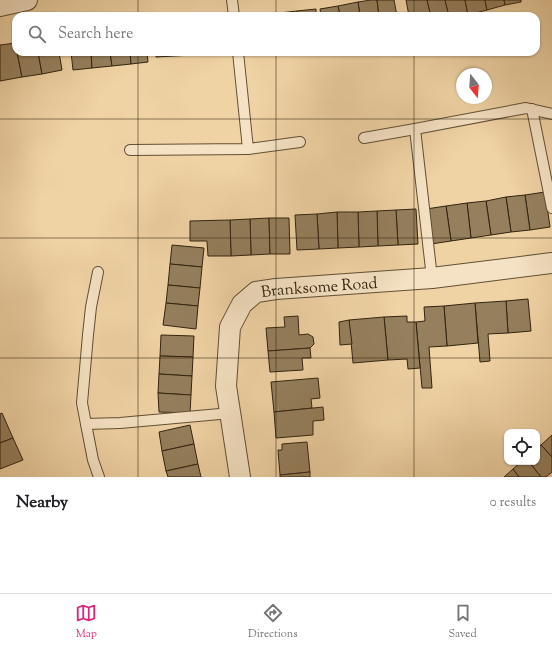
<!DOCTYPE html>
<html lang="en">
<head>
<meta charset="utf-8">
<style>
	body { margin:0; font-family:"Sorts Mill Goudy",serif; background:#f2f2f2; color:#202124 }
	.controls { position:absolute; right:12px; bottom:12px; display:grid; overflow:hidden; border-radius:8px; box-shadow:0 1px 3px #0004 }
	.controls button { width:36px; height:36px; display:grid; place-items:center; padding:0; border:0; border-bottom:1px solid #e0e0e0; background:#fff; color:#202124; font:20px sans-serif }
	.compass { position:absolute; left:456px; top:68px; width:36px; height:36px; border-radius:50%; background:#fff; box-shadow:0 1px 3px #0004; rotate:163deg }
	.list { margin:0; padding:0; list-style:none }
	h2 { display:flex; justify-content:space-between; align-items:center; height:52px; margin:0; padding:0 16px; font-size:17px }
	h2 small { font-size:13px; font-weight:400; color:#757577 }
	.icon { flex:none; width:22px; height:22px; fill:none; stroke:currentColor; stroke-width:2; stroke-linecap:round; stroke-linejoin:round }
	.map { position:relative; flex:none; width:552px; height:477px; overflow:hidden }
	.search { position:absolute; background:#fff; box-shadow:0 1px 3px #0004; left:12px; right:12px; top:12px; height:44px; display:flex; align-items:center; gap:10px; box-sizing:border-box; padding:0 14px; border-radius:12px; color:#757577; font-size:15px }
	.sheet { height:116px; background:#fff }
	nav { display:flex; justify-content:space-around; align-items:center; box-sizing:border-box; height:56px; border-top:1px solid #e0e0e0; background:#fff; font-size:11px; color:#757577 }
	nav a { display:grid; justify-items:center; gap:2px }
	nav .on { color:#db2777 }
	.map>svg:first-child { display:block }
</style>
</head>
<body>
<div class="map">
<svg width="552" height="477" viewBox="0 0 552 477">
	<rect width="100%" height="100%" fill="#f0d3a5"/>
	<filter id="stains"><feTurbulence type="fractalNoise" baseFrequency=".005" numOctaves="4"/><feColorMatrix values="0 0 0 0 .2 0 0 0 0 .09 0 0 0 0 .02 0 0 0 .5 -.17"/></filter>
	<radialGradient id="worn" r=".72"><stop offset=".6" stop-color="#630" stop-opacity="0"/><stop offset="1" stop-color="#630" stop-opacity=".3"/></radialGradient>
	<g fill="#957f5d" stroke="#32230f">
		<path d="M371 0H377L379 16H360L358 2Z"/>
		<path d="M377 0H394L397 16H379Z"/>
		<path d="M406 0H427L431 16H409Z"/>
		<path d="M427 0H445L449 16H431Z"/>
		<path d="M445 0H465L468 15 449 16Z"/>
		<path d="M465 0H485L487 10 468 15Z"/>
		<path d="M485 0H504L505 5 487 10Z"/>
		<path d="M504 0H521V2L505 5Z"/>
		<path d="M358 2 360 16H340L338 6Z"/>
		<path d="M338 6 340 16H321L320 9Z"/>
		<path d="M316 9V16H298L297 11Z"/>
		<path d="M297 11 298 16H280L279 13Z"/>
		<path d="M279 13 280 16H261V15Z"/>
		<path d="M16 43V52H17L22 77 0 81V45Z"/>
		<path d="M17 52H38L42 74 22 77Z"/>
		<path d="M38 52H59L62 70 42 74Z"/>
		<path d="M71 52H91L92 68 73 70Z"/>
		<path d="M91 52H110L112 66 92 68Z"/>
		<path d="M110 52H130L131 64 112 66Z"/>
		<path d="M130 52H147L148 62 131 64Z"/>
		<path d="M156 52H174V56L156 57Z"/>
		<path d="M174 52H195V55L174 56Z"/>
		<path d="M545 192 550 227 530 230 525 195Z"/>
		<path d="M525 195 530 230 511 232 506 197Z"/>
		<path d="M506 197 511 232 491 235 486 201Z"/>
		<path d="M486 201 491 235 471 238 467 203Z"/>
		<path d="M467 203 471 238 451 241 446 206Z"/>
		<path d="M446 206 451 241 431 244 426 209Z"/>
		<path d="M416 209 418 244 398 245 396 210Z"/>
		<path d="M396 210 398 245 378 246 377 211Z"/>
		<path d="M377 211 378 246 359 247 358 212Z"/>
		<path d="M337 212H358L359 247 338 248Z"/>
		<path d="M337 212 338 248 319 249 317 214Z"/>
		<path d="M317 214 319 249 297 250 295 215Z"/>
		<path d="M269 218 270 254 251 255 250 219Z"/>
		<path d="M269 218H289L290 254H270Z"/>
		<path d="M250 219 251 255 231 256 230 220Z"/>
		<path d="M230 220 231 256H208L207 241H190V221Z"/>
		<path d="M172 245 204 248 202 267 170 264Z"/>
		<path d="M170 264 202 267 200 288 168 285Z"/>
		<path d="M168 285 200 288 198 306 166 303Z"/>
		<path d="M528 299 531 331 508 333 506 301Z"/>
		<path d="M506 301 508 333 488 334 490 361 480 362 475 303Z"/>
		<path d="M166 303 198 306 196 329 163 325Z"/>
		<path d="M475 303 478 343 447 346 444 306Z"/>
		<path d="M444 306 447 346 429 347 432 388H422L416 322 425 321 424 307Z"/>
		<path d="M298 316 299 335 308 334 313 337 314 344 310 348 268 351 266 328 285 327 284 317Z"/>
		<path d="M407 316V322H416L420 368 408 369 407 359 388 360 384 317Z"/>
		<path d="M384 317 388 360 353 363 349 320Z"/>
		<path d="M349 320 352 344 340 345 339 322Z"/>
		<path d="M161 335 194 336 193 357 160 356Z"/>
		<path d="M310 348 311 358H302L303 370 270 372 268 351Z"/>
		<path d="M160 356 193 357 192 376 159 374Z"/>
		<path d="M159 374 192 376 191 395 158 393Z"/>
		<path d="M318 378 320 398 311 399 312 408 274 412 271 382Z"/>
		<path d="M158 393 191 395 190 413 159 412Z"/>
		<path d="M323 407 324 420 313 421V435L276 438 274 412Z"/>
		<path d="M2 413 13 438 0 443V414Z"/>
		<path d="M190 425 194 444 162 451 159 432Z"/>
		<path d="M552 435V457L541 445Z"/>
		<path d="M13 438 23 460 0 469V443Z"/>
		<path d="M307 442 310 472 280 475 278 450H282V444Z"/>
		<path d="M194 444 198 464 166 471 162 451Z"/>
		<path d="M541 445 552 457V472L546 477H541L529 462H537V448Z"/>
		<path d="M521 462H529L541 477H519L513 469Z"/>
		<path d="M198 464 201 477H168L166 471Z"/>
		<path d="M513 469 519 477H504Z"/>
		<path d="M310 472V477H280V475Z"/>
	</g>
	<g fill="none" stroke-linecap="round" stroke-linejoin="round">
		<g stroke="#624f34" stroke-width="12">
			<g id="lane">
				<path d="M232 0 234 16"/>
				<path d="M532 109 552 208"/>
				<path d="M415 129 432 278"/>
				<path d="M364 138 415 129 526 108 552 114"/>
				<path d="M248 149 300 142"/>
				<path d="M130 150 248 149 238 52"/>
				<path d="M98 272 91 307 88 335 82 403 86 424 120 423 231 413"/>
				<path d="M86 424 93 460 99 477"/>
			</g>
		</g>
		<g stroke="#624f34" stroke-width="22">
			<g id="street">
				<path d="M0 6 27 0"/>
				<path id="s1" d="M240 477 226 386 230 327 242 304 256 292 276 289 432 278 552 263"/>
			</g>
		</g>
		<use href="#lane" stroke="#f5e2c4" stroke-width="10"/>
		<use href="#street" stroke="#f5e2c4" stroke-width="20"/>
	</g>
	<path fill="none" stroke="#32230f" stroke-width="1" stroke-opacity="0.55" d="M138 0V16M276 0V16M414 0V16M138 52V477M276 52V477M414 52V477M0 119H552M0 238H552M0 358H552"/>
	<g text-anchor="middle" stroke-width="4" stroke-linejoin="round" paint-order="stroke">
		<g font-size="16" fill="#32230f" stroke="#f5e2c4">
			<text dy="6" stroke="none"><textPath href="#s1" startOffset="259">Branksome Road</textPath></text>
		</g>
	</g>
	<rect width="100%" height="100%" filter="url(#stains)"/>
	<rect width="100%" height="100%" fill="url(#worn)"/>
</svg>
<div class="controls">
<button><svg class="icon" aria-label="locate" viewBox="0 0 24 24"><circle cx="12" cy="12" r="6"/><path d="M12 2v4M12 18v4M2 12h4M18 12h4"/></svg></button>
</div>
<svg class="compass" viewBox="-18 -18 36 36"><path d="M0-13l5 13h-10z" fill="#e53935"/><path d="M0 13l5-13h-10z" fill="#757577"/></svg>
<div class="search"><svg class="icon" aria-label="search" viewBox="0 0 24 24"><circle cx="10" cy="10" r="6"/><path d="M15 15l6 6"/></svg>Search here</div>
</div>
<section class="sheet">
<h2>Nearby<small>0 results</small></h2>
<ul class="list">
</ul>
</section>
<nav>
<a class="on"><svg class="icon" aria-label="map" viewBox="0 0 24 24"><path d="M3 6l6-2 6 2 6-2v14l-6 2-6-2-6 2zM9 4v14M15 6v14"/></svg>Map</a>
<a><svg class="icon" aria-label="directions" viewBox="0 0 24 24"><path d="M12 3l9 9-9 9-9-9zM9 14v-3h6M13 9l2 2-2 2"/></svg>Directions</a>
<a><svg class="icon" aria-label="saved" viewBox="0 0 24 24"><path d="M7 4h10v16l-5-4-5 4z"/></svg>Saved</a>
</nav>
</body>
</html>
